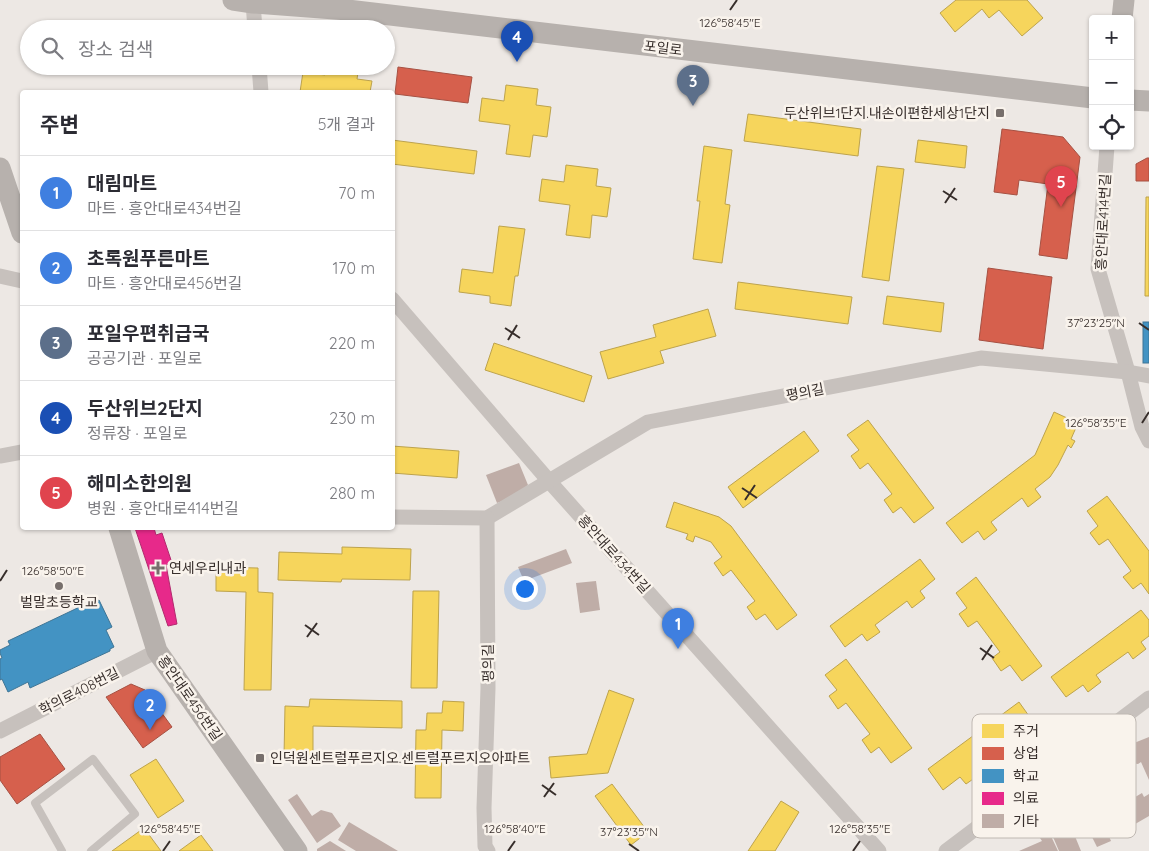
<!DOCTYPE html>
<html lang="ko">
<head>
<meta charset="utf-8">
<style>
	body { margin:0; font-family:Quicksand,"Noto Sans KR",sans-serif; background:#f2f2f3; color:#2b2b33 }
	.controls { position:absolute; right:15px; top:15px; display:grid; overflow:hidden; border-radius:5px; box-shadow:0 1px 4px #0004 }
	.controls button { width:45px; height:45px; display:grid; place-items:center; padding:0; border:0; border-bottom:1px solid #e1e1e2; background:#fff; color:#2b2b33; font:25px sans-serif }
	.you { position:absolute; left:524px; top:588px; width:18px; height:18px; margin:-12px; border:4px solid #fff; border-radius:50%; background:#1a73e8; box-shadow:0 0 0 8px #1a73e833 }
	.badge { display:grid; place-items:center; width:32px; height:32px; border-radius:50%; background:#1a73e8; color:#fff; font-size:16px; font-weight:700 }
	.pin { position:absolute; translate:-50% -41px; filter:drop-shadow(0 1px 2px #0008) }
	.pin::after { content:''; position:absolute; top:26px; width:18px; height:15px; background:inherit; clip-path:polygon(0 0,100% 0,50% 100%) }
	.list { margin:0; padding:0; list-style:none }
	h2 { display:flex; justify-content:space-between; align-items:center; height:65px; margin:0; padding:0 20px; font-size:21px }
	h2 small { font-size:16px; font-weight:400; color:#7c7c81 }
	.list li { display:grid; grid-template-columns:32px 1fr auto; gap:15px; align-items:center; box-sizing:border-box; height:75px; padding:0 20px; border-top:1px solid #e1e1e2 }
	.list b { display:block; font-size:19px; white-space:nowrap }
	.list p { margin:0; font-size:16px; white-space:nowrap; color:#7c7c81 }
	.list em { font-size:16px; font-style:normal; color:#7c7c81 }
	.icon { flex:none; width:28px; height:28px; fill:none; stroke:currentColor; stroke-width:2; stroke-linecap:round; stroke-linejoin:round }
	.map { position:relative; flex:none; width:1149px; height:851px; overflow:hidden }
	.search { position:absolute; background:#fff; box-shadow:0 1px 4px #0004; left:20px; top:20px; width:375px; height:55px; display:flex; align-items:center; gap:12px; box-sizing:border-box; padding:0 18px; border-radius:28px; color:#7c7c81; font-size:19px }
	.panel { position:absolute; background:#fff; box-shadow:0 1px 4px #0004; left:20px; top:90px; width:375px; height:440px; border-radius:5px }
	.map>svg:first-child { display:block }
</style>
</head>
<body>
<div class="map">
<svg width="1149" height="851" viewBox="0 0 1149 851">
	<rect width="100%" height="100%" fill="#ede8e4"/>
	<g fill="#f6d55c" stroke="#bda34d">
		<path d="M956 0H1027L1043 18 1022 36 999 10 989 18 982 9 955 32 940 13Z"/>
		<path d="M326 66H359L357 79 372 81 370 92H300L303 72 325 75Z"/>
		<path d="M506 85 538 89 536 105 551 107 547 137 533 135 530 157 506 154 510 125 479 121 482 98 504 101Z"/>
		<path d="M748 114 861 129 858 156 744 141Z"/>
		<path d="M392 140 477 151 474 174 392 164Z"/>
		<path d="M918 140 967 146 965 168 915 162Z"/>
		<path d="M704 146 732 150 725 204 730 205 722 263 693 259 700 201H697Z"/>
		<path d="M566 165 598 169 596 186 611 188 607 217 592 215 590 238 566 235 570 205 539 201 542 179 564 182Z"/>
		<path d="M877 166 904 169 889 281 862 277Z"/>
		<path d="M1146 197H1149V296H1145Z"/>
		<path d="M499 226 525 229 518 276H515L511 306 490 303V296L459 292 462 269 493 273Z"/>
		<path d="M738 282 852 297 848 324 735 309Z"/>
		<path d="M887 296 944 303 941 332 883 324Z"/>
		<path d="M708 309 716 336 660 351 664 363 608 379 600 352 656 337 653 325Z"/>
		<path d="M494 343 592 376 584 402 485 370Z"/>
		<path d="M1054 412 1078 423 1071 439 1075 441 1071 448 1068 445 1058 465 1050 477 1035 489 1041 497 1028 507 1022 498 991 522 997 530 984 540 978 531 962 543 946 523 1035 455Z"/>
		<path d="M868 420 934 508 914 523 901 507 893 513 884 500 892 494 868 463 860 469 851 456 859 450 847 435Z"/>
		<path d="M804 431 819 451 743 508 728 487Z"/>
		<path d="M392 446 459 451 457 478 392 473Z"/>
		<path d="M1107 496 1149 551V594L1141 583 1133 589 1123 577 1131 571 1108 539 1099 545 1090 533 1098 526 1087 511Z"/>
		<path d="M674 502 719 517 731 526 797 615 777 630 765 614 756 620 747 607 755 601 731 570 723 576 714 563 722 557 711 542 695 536 693 542 686 539 688 534 666 527Z"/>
		<path d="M342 547 411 549 410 580 342 579 341 582 278 580 279 552 342 554Z"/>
		<path d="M920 559 935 579 920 591 925 598 912 608 907 601 875 625 880 632 867 641 862 634 845 647 830 626Z"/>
		<path d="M216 567 258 568V592L273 593 271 690H244L246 592 216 591Z"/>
		<path d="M976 577 1042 666 1022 681 1010 665 1001 671 992 658 1000 652 977 621 968 627 959 614 967 608 956 593Z"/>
		<path d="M413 591H439L437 688H411Z"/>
		<path d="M1141 610 1149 620V636L1141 642 1146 649 1133 659 1128 652 1096 675 1101 682 1088 692 1083 685 1066 697 1051 677Z"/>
		<path d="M846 659 912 748 891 763 879 747 871 753 862 740 870 734 846 703 838 709 829 696 837 690 825 675Z"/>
		<path d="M609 690 634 699 608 773 551 778 549 757 587 754Z"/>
		<path d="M310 699 402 701V728L313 726V756H284L285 706 309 707Z"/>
		<path d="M443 701 464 702 463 731 442 730 441 798H415L416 730H426L427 713H442Z"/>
		<path d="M1019 702 1034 723 1018 734 1023 741 1010 751 1005 744 973 768 979 775 966 784 960 777 943 790 928 769Z"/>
		<path d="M156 759 184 801 158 818 130 775Z"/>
		<path d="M612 784 648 832 631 845 595 796Z"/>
		<path d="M781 801 799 812 775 851H748Z"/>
		<path d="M144 828 161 851H112Z"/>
		<path d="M201 835 213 851H179Z"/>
	</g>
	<g fill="#d6604d" stroke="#a65143">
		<path d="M398 67 472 77 468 103 395 94Z"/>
		<path d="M1002 129 1063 137 1080 157 1067 259 1039 255 1048 184 1019 180 1017 195 994 192Z"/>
		<path d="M1147 158H1149V181H1136V164Z"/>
		<path d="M988 268 1052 277 1043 349 979 340Z"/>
		<path d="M131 684 145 690 172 727 143 748 106 697Z"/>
		<path d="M40 734 65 769 17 804 0 780V757Z"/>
	</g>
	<g fill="#4393c3" stroke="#3f7595">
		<rect x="1143" y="322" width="6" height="41"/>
		<path d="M99 600 112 627 106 630 114 647 110 649V651L30 688 28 682 8 692 2 679 0 680V659L2 658 0 653V650L10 645 8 641 88 603 89 605Z"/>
	</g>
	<path fill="#e7298a" stroke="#b22a6e" d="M135 528H154L156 535 162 533 172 563 166 565 177 624 168 626Z"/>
	<g fill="#bfada7">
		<path d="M519 463 528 485 514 497 497 503 486 475Z"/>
		<path d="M566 549 572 563 524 581 518 567Z"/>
		<path d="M596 581 600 610 580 613 576 583Z"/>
		<path d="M1149 737V780L1141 762 1138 764 1130 763 1126 761 1124 757V752L1126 748 1129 745Z"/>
		<path d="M1142 793 1144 797 1149 794V816L1130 827 1118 807Z"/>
		<path d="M297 794 312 816 321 810 332 813 341 826 317 843 288 800Z"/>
		<path d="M1073 796 1083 819 1070 824 1081 851H1059L1045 818Z"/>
		<path d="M1108 817 1111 824 1105 827 1111 841 1097 847 1087 827Z"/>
		<path d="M349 822 398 851H356L338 840Z"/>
		<path d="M1050 834 1058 851H1019L1042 841 1040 838Z"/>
		<path d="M330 841 346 851H317V849Z"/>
	</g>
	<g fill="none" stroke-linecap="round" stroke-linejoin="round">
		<path stroke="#c7c1bd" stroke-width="8" d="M62 851 35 803 93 759 135 814 91 851"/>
		<g stroke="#c7c1bd" stroke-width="15">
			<path d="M253 3 255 29"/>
			<path d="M259 66 261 92"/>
			<path d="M1107 146 1098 269 1128 372 1142 427 1149 441"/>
			<path d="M0 276 22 281"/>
			<path d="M392 299 549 481 879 851"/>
			<path d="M0 456 22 452"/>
			<path d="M392 517 487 518 648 422 981 358 1128 372 1149 376"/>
			<path d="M487 518 488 688 484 808 485 846 488 851"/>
			<path d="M0 731 157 651"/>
			<path d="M946 851 1149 698"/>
		</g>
		<g stroke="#b7b1ad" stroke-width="21">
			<path d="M233 0 253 3 348 10 1093 98"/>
			<path d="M1122 19 1124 0"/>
			<path d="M1130 100 1149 101"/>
			<path d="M0 168 22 233"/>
			<path d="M119 528 157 651 297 851"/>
		</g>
	</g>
	<path fill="none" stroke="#372e2b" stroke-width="2" d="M730 10 737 0M943 191 957 200M945 203 955 188M1139 323 1149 330M505 328 520 338M508 340 517 325M1142 423 1149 412M742 488 757 498M745 500 755 485M0 581 7 570M305 625 319 635M307 637 317 623M980 648 994 658M982 660 992 645M542 785 556 795M544 797 554 783M629 844 639 851M163 851 170 841M508 851 515 841M853 851 860 841"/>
	<g fill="#776f6c" stroke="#f9f3ec" stroke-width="2">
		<rect x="995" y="108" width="10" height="10" rx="2.5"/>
		<path d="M155.5 560.5h5v5h5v5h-5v5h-5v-5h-5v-5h5z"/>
		<circle cx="59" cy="586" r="5"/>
		<rect x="255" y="753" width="10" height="10" rx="2.5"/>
	</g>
	<g text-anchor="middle" stroke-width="5" stroke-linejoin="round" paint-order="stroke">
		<g font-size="14" fill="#372e2b" stroke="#f9f3ec">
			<text transform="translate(663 48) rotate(7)" y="5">포일로</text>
			<text transform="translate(1103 222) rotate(-87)" y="5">흥안대로414번길</text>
			<text transform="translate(805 392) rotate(-11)" y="5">평의길</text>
			<text transform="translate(614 554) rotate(48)" y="5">흥안대로434번길</text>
			<text transform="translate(488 663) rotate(-91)" y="5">평의길</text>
			<text transform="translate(79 691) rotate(-27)" y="5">학의로408번길</text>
			<text transform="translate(190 698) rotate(55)" y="5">흥안대로456번길</text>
		</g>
		<g font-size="14" fill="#372e2b" stroke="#f9f3ec" text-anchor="start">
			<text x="990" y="118" text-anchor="end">두산위브1단지.내손이편한세상1단지</text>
			<text x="169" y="573">연세우리내과</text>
			<text x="59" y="607" text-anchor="middle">벌말초등학교</text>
			<text x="270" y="763">인덕원센트럴푸르지오.센트럴푸르지오아파트</text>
		</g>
	</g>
	<rect x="972" y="714" width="164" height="124" rx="8" fill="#f9f3ec" stroke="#bfb8b2" stroke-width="1"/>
	<rect x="982" y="724" width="22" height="14" fill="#f6d55c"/>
	<rect x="982" y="747" width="22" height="13" fill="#d6604d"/>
	<rect x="982" y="769" width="22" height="14" fill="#4393c3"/>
	<rect x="982" y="792" width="22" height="13" fill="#e7298a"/>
	<rect x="982" y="814" width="22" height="14" fill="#bfada7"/>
	<g font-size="14" fill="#372e2b">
		<text x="1013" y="736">주거</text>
		<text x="1013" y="758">상업</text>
		<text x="1013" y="781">학교</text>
		<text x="1013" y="803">의료</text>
		<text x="1013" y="826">기타</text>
	</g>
	<g font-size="12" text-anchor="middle" fill="#372e2b" stroke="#f9f3ec" stroke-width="5" stroke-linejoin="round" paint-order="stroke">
		<text x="730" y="27">126°58'45"E</text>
		<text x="1096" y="327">37°23'25"N</text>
		<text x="1096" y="427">126°58'35"E</text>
		<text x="53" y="575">126°58'50"E</text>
		<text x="170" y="833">126°58'45"E</text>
		<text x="515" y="833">126°58'40"E</text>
		<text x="860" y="833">126°58'35"E</text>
		<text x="629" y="836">37°23'35"N</text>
	</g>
</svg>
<div class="controls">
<button>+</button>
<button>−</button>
<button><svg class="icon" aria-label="locate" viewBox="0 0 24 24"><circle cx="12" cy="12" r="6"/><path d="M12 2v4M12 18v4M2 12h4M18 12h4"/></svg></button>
</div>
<div class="you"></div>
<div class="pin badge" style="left:678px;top:649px;background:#3f7fe0">1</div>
<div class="pin badge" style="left:150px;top:730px;background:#3f7fe0">2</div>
<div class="pin badge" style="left:693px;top:106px;background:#5c6f8a">3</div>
<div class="pin badge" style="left:517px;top:62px;background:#1a4fb4">4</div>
<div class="pin badge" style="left:1061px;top:207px;background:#e0444e">5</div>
<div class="search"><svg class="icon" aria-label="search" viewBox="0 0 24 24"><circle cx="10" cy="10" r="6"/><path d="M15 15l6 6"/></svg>장소 검색</div>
<section class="panel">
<h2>주변<small>5개 결과</small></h2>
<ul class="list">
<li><span class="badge" style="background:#3f7fe0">1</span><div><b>대림마트</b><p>마트 · 흥안대로434번길</p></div><em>70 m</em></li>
<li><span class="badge" style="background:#3f7fe0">2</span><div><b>초록원푸른마트</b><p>마트 · 흥안대로456번길</p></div><em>170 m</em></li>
<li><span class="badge" style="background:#5c6f8a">3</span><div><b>포일우편취급국</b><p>공공기관 · 포일로</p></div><em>220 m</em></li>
<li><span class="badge" style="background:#1a4fb4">4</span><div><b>두산위브2단지</b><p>정류장 · 포일로</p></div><em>230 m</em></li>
<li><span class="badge" style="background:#e0444e">5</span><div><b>해미소한의원</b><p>병원 · 흥안대로414번길</p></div><em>280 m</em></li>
</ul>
</section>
</div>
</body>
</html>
